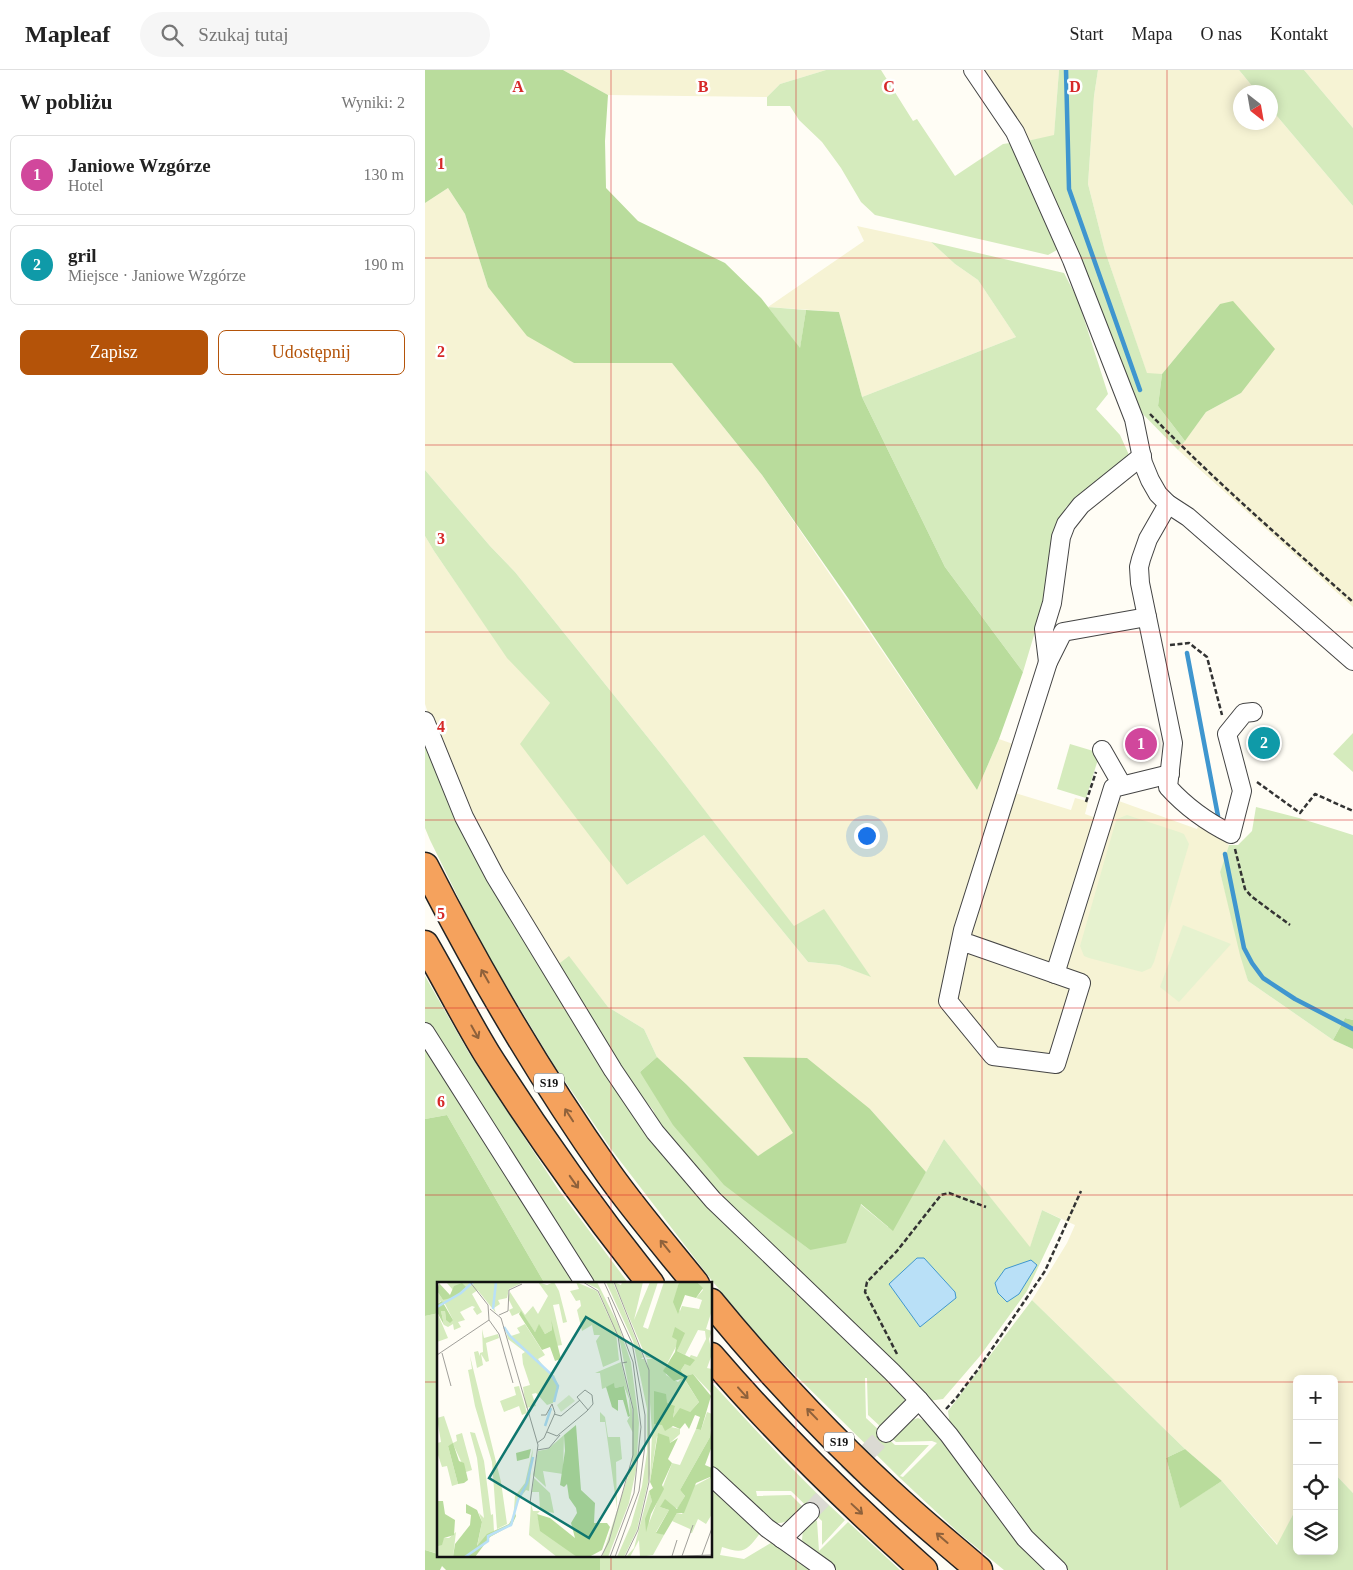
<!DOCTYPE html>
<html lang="pl">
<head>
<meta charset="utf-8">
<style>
	body { margin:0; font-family:Georgia,serif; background:#f6f6f6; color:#222 }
	.controls { position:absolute; right:15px; bottom:15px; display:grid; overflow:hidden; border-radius:8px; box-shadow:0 2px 12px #0003 }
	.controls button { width:45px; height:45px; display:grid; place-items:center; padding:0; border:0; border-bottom:1px solid #e0e0e0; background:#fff; color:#222; font:25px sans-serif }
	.compass { position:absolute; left:808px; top:15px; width:45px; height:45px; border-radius:50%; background:#fff; box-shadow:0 2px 12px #0003; rotate:149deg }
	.you { position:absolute; left:441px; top:765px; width:18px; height:18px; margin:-12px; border:4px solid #fff; border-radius:50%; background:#1a73e8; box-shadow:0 0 0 8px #1a73e833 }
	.badge { display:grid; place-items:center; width:32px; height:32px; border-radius:50%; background:#b45309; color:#fff; font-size:16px; font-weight:700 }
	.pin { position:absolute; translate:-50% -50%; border:2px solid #fff; box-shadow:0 1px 5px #0006 }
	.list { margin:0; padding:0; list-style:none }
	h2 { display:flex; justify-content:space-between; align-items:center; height:65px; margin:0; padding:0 20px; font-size:21px }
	h2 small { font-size:16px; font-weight:400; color:#767676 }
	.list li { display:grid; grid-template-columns:32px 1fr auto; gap:15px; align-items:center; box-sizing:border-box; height:80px; margin:0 10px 10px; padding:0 10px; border:1px solid #e0e0e0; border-radius:8px }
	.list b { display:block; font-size:19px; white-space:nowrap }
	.list p { margin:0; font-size:16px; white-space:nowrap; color:#767676 }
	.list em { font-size:16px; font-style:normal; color:#767676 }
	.actions { display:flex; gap:10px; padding:15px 20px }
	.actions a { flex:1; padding:11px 0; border:1px solid #b45309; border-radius:8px; text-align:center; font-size:18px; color:#b45309 }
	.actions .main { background:#b45309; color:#fff }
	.icon { flex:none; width:28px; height:28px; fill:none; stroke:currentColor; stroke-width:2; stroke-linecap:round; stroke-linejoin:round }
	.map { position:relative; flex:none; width:928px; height:1500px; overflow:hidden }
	header { display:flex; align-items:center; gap:30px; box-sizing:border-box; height:70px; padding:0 25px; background:#fff; border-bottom:1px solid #e0e0e0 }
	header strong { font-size:24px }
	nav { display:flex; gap:28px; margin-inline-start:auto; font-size:18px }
	.search { width:350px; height:45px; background:#f6f6f6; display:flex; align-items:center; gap:12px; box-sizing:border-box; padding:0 18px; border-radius:28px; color:#767676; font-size:19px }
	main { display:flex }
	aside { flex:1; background:#fff }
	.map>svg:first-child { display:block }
</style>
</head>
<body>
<header>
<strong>Mapleaf</strong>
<div class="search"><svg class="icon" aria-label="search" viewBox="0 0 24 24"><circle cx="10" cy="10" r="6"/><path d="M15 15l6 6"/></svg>Szukaj tutaj</div>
<nav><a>Start</a><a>Mapa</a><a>O nas</a><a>Kontakt</a></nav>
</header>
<main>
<aside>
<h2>W pobliżu<small>Wyniki: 2</small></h2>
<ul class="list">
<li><span class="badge" style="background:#d1479c">1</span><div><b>Janiowe Wzgórze</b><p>Hotel</p></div><em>130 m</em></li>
<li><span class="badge" style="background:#0f9aa8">2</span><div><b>gril</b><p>Miejsce · Janiowe Wzgórze</p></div><em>190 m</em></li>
</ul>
<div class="actions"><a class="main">Zapisz</a><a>Udostępnij</a></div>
</aside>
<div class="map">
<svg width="928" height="1500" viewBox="0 0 928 1500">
	<rect width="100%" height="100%" fill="#fffdf5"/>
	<g fill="#f6f3d4">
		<path d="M138 0H401L355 14 342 27 183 25Z"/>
		<path d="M554 0H634L629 66 602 71Z"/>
		<path d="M673 0H814L832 22H816V52H846V39L928 136V537L753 380 781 342 816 323 795 234 737 304H722L680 181 663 114 669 26Z"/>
		<path d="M879 0H928V58Z"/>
		<path d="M23 118 40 144 63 217 149 293H247L337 405 552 720 574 669 588 674 590 723 646 740 650 728 658 730 663 732 660 744 674 749 691 730 772 759 774 753 787 761 804 775 795 802 823 911 908 970 928 979V1423L909 1403V1309H872V1437L853 1475 797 1411 760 1379 607 1230 642 1173 650 1155 617 1140 605 1178 519 1069 501 1102 445 1039 368 1064 333 1086 261 1014 232 987 219 959 183 937 144 887 131 896 72 800 13 673 0 634V466L9 481 82 587 125 633 202 815 279 765 383 892 414 895 445 906 399 840 369 857 241 690 90 502 65 476 0 400V133Z"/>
		<path d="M432 156 506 172 530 194 553 210 591 267 437 327 414 242 343 237 439 171Z"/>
	</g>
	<g fill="#d5ebbd">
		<path d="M401 0H456L488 51 492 49 530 106 578 74 585 73 632 180 623 185 450 145 436 132 416 98 397 72 374 50 365 36H342V27L355 14Z"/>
		<path d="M634 0H673L669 26 663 114 680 181 722 303 737 304 733 336 760 371 753 380 709 335 602 71 629 65Z"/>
		<path d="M814 0H879L928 58V136L846 39V22H832Z"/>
		<path d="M506 172 639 203 653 230 683 324 671 339 695 365 704 385 697 395 641 437 628 469 621 525 598 602 520 497 437 327 591 267 553 210 530 194Z"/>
		<path d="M343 237 381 240 375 279Z"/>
		<path d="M0 400 65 476 90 502 241 690 369 856 399 839 446 907 414 895 383 892 279 765 202 815 95 674 125 633 82 588 9 481 0 466Z"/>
		<path d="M928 663V702L908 684Z"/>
		<path d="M0 666 225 1066 480 1326 479 1338 458 1359 443 1345 442 1308H440L441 1348 470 1375H504L475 1406 478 1407 512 1373 507 1371 471 1372 465 1367 478 1353 493 1348 510 1355 625 1500H579L535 1464 476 1409 347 1282 288 1212 186 1079 129 995 55 872 5 770 0 758Z"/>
		<path d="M645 674 675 683 661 728 632 719Z"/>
		<path d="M831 737 874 748 928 765V950L920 948 908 970 823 911 815 885 795 802 804 775H813L827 761Z"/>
		<path d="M144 886 183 937 219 959 232 987 215 1002 344 1148 385 1180 435 1134 463 1157 501 1102 519 1069 605 1177 617 1140 636 1149 602 1221 555 1286 518 1329 503 1331 304 1139 234 1055 228 1040 198 1004 131 896Z"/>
		<path d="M0 906 44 983 133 1119 204 1214H168L0 955Z"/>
		<path d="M0 974 153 1214H120L22 1045 0 1049Z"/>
		<path d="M607 1230 760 1379 741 1388 755 1437 797 1411 852 1475 872 1437V1481H909V1403L928 1423V1500H643L607 1469 525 1356 523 1341Z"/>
		<path d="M14 1243V1467L11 1473 14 1484 0 1480V1246Z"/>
		<path d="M286 1312C330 1359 373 1407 420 1450L397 1475V1451L366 1421H331L332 1426 366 1425 379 1438C366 1449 359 1458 341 1450L286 1397Z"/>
		<path d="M286 1416 336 1462C322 1480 320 1485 297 1477L295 1485 319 1489 349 1471 390 1500H175V1486H286Z"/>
		<path d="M387 1447 392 1451 394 1481 423 1452 475 1500H409L385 1483 377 1470 378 1459Z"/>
	</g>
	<g fill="#b9dc9c">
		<path d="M0 0H138L183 25 180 71 181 118 213 151 300 193 336 228 375 278 381 240 414 242 437 327 520 497 598 602 574 669 552 720 423 528 337 405 247 293H149L102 266 63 217 40 144 23 118 0 133Z"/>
		<path d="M808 231 850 279 816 323 781 342 760 371 733 336 737 304 795 234Z"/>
		<path d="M920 948 928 950V979L908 970Z"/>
		<path d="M232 987 261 1014 333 1086 368 1063 318 987 382 988 445 1039 501 1102 468 1161 436 1134 421 1173 385 1180 299 1115 248 1055 215 1002Z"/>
		<path d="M22 1045 120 1214H14V1243L0 1246V1049Z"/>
		<path d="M760 1379 797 1411 755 1438 741 1388Z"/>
		<path d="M14 1467V1486H175V1500H21L17 1496 15 1500H0V1480L13 1484 11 1473Z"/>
	</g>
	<g fill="#e6f2cf">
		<path d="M702 745 754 762 759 764 764 774 729 892 726 898 717 902 664 888 659 886 655 876 690 754 692 749Z"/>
		<path d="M758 855 806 874 754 932 735 917Z"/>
	</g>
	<g fill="#b9e0f7" stroke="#3f96cf">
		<path d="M492 1188H499L530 1222 531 1228 495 1257 464 1214Z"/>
		<path d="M606 1190 612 1195 594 1224 582 1232 573 1223 570 1213 580 1199Z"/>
	</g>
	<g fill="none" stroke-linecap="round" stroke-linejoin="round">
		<g stroke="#3f96cf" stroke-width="4.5">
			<path d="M641 0 644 119 715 320"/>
			<path d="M762 583 793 746"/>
			<path d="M800 784 819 878 827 893 838 908 870 929 928 959"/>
		</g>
		<path stroke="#dbdad3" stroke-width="18" stroke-dasharray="18 9" stroke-linecap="butt" d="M385 1442 461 1363"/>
		<g stroke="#444" stroke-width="20">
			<g id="minor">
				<path d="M548 0 590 62 647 190 709 349 718 393 725 410 733 424 743 434 763 447 928 591"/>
				<path d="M743 434 723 469 716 489 714 497 715 513 748 673 743 717C761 737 782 752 806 764L817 721 802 664 819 643 828 642"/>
				<path d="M623 592 619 559 627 533 636 467 641 454 656 435 717 386"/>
				<path d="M0 651 39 747 70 806 188 1000 230 1062 288 1130 467 1302 494 1330"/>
				<path d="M677 680 697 715"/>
				<path d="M536 871 656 913 631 994 568 986 523 931 538 860 623 592 638 562 722 547"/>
				<path d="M630 904 688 718 745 704"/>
				<path d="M0 962 160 1214"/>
				<path d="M461 1363 494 1330 524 1365 600 1468 633 1500"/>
				<path d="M286 1406 342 1458 401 1500"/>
				<path d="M357 1469 385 1442"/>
			</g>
		</g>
		<g stroke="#222" stroke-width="29">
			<g id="highway">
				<path d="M0 796C54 902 115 1006 184 1104 211 1142 242 1178 271 1214"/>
				<path d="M0 874C21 910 40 948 62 984 112 1063 167 1140 226 1214"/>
				<path d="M286 1232C346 1305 412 1375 482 1438 505 1459 530 1479 554 1500"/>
				<path d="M286 1286C352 1363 424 1433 499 1500"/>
			</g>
		</g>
		<g stroke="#333" stroke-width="2.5" stroke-dasharray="5 2.5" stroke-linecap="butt">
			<path d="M725 344C789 410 859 471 928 532"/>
			<path d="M745 575 764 573 782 587 797 645"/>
			<path d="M832 712 875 743 890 724 928 741"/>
			<path d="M661 732 671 702"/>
			<path d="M810 779 820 819 826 826 865 855"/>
			<path d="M472 1284 440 1222 442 1212 472 1181 516 1125 524 1123 561 1137"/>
			<path d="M521 1339 532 1327 554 1298 620 1201 656 1121"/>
		</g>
		<use href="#minor" stroke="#fff" stroke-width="18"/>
		<use href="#highway" stroke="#f5a25d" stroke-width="26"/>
	</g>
	<defs><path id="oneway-shaft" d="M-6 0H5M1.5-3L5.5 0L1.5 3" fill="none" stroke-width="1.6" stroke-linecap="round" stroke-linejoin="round" transform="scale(1.25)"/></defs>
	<g stroke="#8e613b">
		<use href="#oneway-shaft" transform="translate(60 906) rotate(-120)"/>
		<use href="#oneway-shaft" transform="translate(50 962) rotate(61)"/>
		<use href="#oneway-shaft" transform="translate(144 1045) rotate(-123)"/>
		<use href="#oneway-shaft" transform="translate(149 1112) rotate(55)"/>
		<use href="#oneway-shaft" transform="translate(240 1176) rotate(-129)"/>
		<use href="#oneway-shaft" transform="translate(318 1323) rotate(48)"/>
		<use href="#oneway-shaft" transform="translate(387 1344) rotate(-134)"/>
		<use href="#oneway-shaft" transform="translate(432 1439) rotate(43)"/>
		<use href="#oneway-shaft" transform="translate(517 1468) rotate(-139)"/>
	</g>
	<path fill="none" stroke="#d62828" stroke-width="1" stroke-opacity="0.55" d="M186 0V1214M371 0V1500M557 0V1500M742 0V1500M0 188H928M0 375H928M0 562H928M0 750H928M0 938H928M0 1125H928M0 1312H14M286 1312H872M909 1312H928M186 1486V1500"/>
	<g text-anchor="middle" stroke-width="5" stroke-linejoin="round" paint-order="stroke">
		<g fill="#fff" stroke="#585858" stroke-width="1">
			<rect x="109" y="1003.5" width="30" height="19" rx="4"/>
			<rect x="399" y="1362.5" width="30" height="19" rx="4"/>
		</g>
		<g font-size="12" font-weight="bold" fill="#111">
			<text x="124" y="1017">S19</text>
			<text x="414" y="1376">S19</text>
		</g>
	</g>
	<g transform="translate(12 1212)">
		<rect width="275" height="275" fill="#fffdf5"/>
		<path d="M9 0H31L39 5 41 8 35 12 45 30 40 33 36 27 38 25 35 24 23 30 28 38 21 40 24 45 17 48 16 42 11 45 7 43 4 29H8L9 38H16L8 22 4 19 0 22V9L6 18 28 5 16 8ZM34 0H85V1L72 7 70 16 61 18 63 22 57 26 59 31ZM101 0 110 3 117 0 122 9 130 40 126 41 122 22 116 23 125 63 119 64 114 37 115 48 108 52 102 43 98 50 84 30 75 34 72 28 76 26 71 16 73 10 88 33 96 24 101 32 111 14ZM139 0 160 9 179 51 182 78 166 85 159 59 163 53H157L155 43 145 49 140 28 144 24 143 18 139 19 133 9 142 7ZM147 0H160L181 42 194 80 202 141 199 188 192 221 171 275H165L195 182 196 127 183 60 161 7ZM169 0H176L206 75 204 77H207L212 88 213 192 200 248 187 275H180L194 243 205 204 210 170V127L196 59ZM177 0 184 3 185 0H206L197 38 213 0H221L206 45 211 47 227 0H242L237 20 243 29 245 24 262 27 265 18 259 16 266 8 261 1 253 0H275V28L269 47 275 49 272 57 275 72 270 86 275 87V112L256 92 247 94 244 88 254 73 260 75 269 57 268 49 261 48 248 73 240 69 247 49 228 86 229 93 241 100 246 95 262 120 253 130 239 136H236L238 124 225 143 243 147V152L233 161 220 154 213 200 215 150 210 77H216L209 75ZM0 30 11 56 0 60ZM88 42 108 73 101 77 114 94 117 93 122 105 116 121 110 123 99 111 95 112 99 124 89 126 86 105 93 103 86 82 85 72 88 70 71 57 68 45 74 54 83 51 80 46ZM45 47 47 56 61 52 62 56 49 61 52 79 49 80 44 72 46 83 40 86 37 70 41 69 43 74V71L46 70ZM33 74 64 200 70 242 60 247 55 180 38 124 31 88 35 87ZM184 80 195 127 196 151 190 139 193 134 192 117 187 104 178 106 177 102 165 107 163 91H158ZM82 104 90 131 85 133 82 124 67 130 63 119 79 113 77 105ZM163 130 168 135 171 155H183L185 177 179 180 180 227 168 140H163ZM270 130 275 132 273 155 243 208 248 214 241 226 223 225 232 228 219 250 227 253 216 273 203 275 202 258 193 275H189L197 266 212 209 215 218 212 241 235 181 243 183 259 147 264 148ZM7 134 16 161 20 159 19 153 25 151 35 188 29 190 16 162 11 164 21 202 15 204 10 184 5 185 0 170V161L4 160 0 136ZM33 150 38 151 47 179 54 233 56 232 57 249 40 265 45 240 42 231 47 236 40 176ZM127 153 126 192 106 189 109 205 96 193 101 169 111 167ZM96 166 92 209 89 208 82 217 76 238 78 214 88 201ZM274 195 275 232 269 242 261 237 255 251H253V247L235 239 240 231 245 232 257 204ZM97 196 113 211 117 231 103 228 102 210H95ZM94 222 96 229H103L100 232 102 241 140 275H120L92 253ZM19 250 16 275H0V264L7 256H12Z" fill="#d5ebbd"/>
		<path d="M242 0 261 1 266 6 259 16 248 13 241 32 236 20ZM2 1 13 13 17 4 25 1 29 5 18 15 6 18 0 9ZM5 19 16 38 13 41 9 38 8 29H4L7 43 0 30V22ZM84 29 98 50 102 42 108 52 115 48 114 37 124 77 118 79 113 65 105 68 82 32ZM238 45 248 51 240 69 258 78 253 84 248 82 244 88 247 94 256 92 274 114 264 148 259 147 263 135 258 133 252 147 248 141 243 147 236 144 228 149 225 143 217 142V109L229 112 230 121 238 124 236 136 243 126 253 130 262 120 247 96 237 99 226 89 238 70 240 58 235 55ZM177 101 178 106 187 104 193 134 191 135 186 118H181V129L175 125 169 105ZM275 141V164L268 183 275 186V199L273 195 259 201 247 231H240L227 253 219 251 232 228 223 225 228 217 240 227 248 214 243 208 273 155ZM139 143 144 208 158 221 157 241H170L173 245 165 268 152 275H140L103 249 100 232 113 236 138 256 134 241 140 231 139 226 132 216 130 202 127 205 123 203 128 169 127 153ZM221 151 232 155 233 161 241 156 231 177 235 181 225 203 227 207 214 232 209 250 208 237 215 219 212 209 216 206 213 200ZM16 161 22 179 27 181 31 198 27 201 21 202 11 164ZM94 167 92 176 80 179 79 171ZM0 219H6L8 232 18 238 17 253 7 256 5 263 1 264ZM29 222 40 228 45 240 40 264 50 252 72 242 78 231 79 234 75 243 53 255 38 275H16L18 262 33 243 34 233 29 231Z" fill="#b9dc9c"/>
		<path d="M132 113 138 119 124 130 120 123Z" fill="#e6f2cf"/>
		<path fill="none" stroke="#b9e0f7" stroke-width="2.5" d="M0 25 24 11 36 0M56 27 59 0M67 45 73 54 114 92 121 104 117 120M108 144 114 126M28 275 51 259V254L74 243 81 218 90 201 96 175"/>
		<path fill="none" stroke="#a09f9a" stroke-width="1" d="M146 0 161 9 181 54 185 81 190 80M167 0 195 61 208 133V163L202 209 178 275M177 0 212 88V200L201 248 188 275M171 15 196 80 204 145 197 211 173 275M53 27 64 36 101 163 93 221M62 33 71 29 72 8 85 2M52 38 62 52 76 101M5 71 14 104M0 73 52 38 51 23 33 0M117 132 124 134 143 118M110 150 120 154 150 129 156 122 155 113 148 108 140 115 151 128M100 161 107 156 118 131 115 122 109 133H104M100 168 112 166 123 153M265 273 275 246M235 274 240 258M245 274 256 243M164 275 172 259 196 173V127L185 81M216 275 275 273"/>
		<path fill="#0f766e" fill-opacity="0.15" stroke="#0f766e" stroke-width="2.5" d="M149 35 249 95 152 256 52 196Z"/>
		<rect width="275" height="275" fill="none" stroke="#111" stroke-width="2.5"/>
	</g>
	<g font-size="16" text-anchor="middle" font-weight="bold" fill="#d62828" stroke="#fff" stroke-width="5" stroke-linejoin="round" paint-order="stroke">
		<text x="93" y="22">A</text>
		<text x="278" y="22">B</text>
		<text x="464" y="22">C</text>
		<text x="650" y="22">D</text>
		<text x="16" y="99">1</text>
		<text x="16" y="287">2</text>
		<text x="16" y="474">3</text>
		<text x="16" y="662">4</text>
		<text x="16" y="849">5</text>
		<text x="16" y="1037">6</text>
	</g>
</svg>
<div class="controls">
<button>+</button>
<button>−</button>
<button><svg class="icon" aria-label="locate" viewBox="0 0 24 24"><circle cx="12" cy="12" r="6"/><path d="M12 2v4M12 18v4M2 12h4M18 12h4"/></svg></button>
<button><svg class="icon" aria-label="layers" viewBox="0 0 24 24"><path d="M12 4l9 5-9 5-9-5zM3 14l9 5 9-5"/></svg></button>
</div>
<svg class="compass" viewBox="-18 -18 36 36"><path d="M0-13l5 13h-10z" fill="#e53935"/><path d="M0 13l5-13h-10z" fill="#767676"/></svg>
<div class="you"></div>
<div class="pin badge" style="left:716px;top:674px;background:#d1479c">1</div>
<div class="pin badge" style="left:839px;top:673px;background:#0f9aa8">2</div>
</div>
</main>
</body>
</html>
